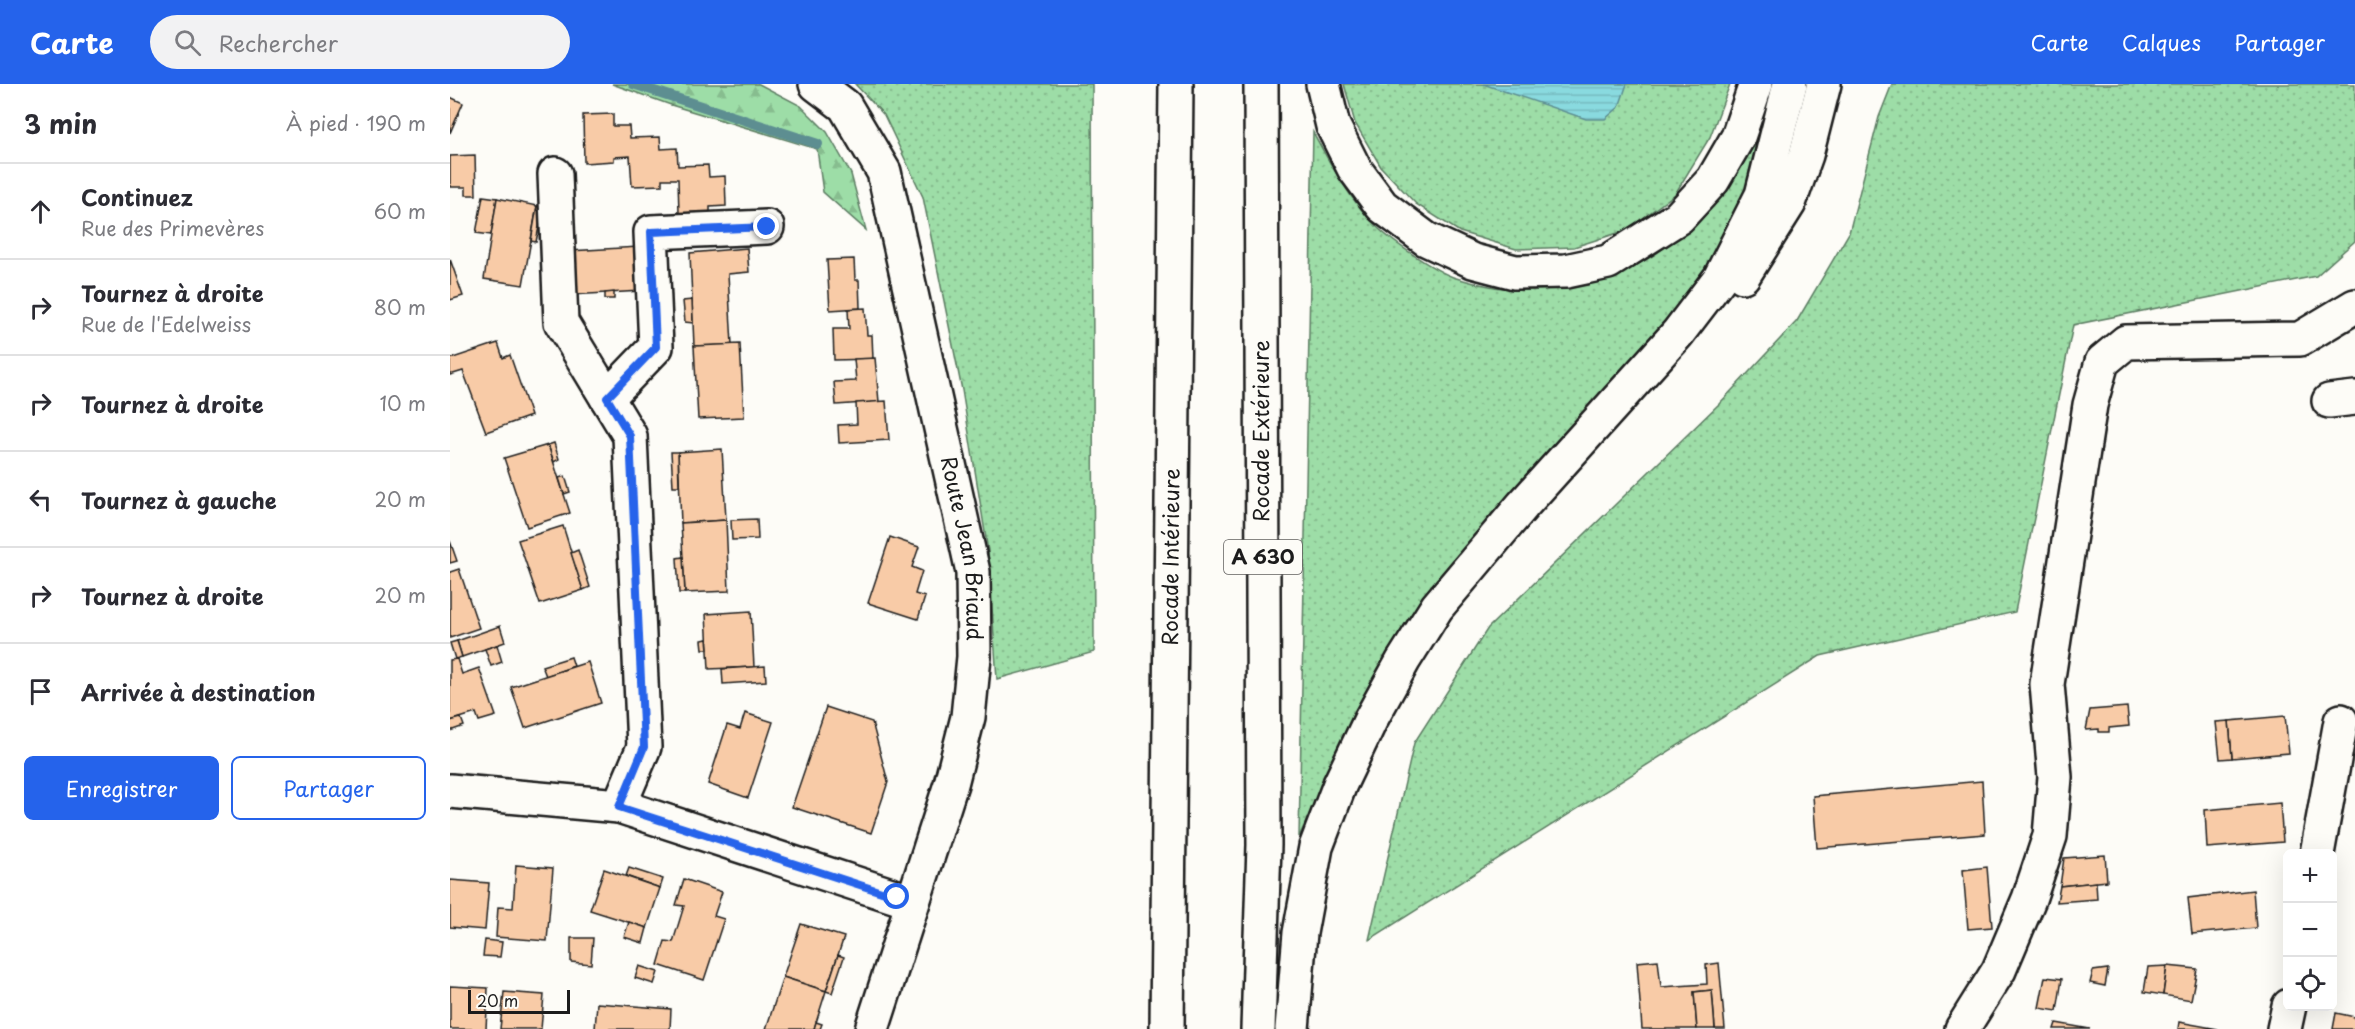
<!DOCTYPE html>
<html lang="fr">
<head>
<meta charset="utf-8">
<style>
	body { margin:0; font-family:"Playpen Sans",sans-serif; background:#f2f2f3; color:#2b2b33 }
	.controls { position:absolute; right:18px; bottom:18px; display:grid; overflow:hidden; border-radius:9px; box-shadow:0 6px 24px #0002 }
	.controls button { width:54px; height:54px; display:grid; place-items:center; padding:0; border:0; border-bottom:2px solid #e1e1e2; background:#fff; color:#2b2b33; font:30px sans-serif }
	.scale { position:absolute; left:18px; bottom:15px; width:102px; box-sizing:border-box; padding-left:6px; border:3px solid #1c1c1c; border-top:0; font-size:16px; line-height:21px; white-space:nowrap; color:#1c1c1c; -webkit-text-stroke:4px #fdfcf7; paint-order:stroke }
	.stop { position:absolute; width:18px; height:18px; margin:-14px; border:4px solid #2563eb; border-radius:50%; background:#fff }
	.stop.end { background:#2563eb; border-color:#fff; box-shadow:0 2px 6px #0008 }
	.list { margin:0; padding:0; list-style:none }
	h2 { display:flex; justify-content:space-between; align-items:center; height:78px; margin:0; padding:0 24px; font-size:26px }
	h2 small { font-size:20px; font-weight:400; color:#7c7c81 }
	.list li { display:grid; grid-template-columns:39px 1fr auto; gap:18px; align-items:center; box-sizing:border-box; height:96px; padding:0 24px; border-top:2px solid #e1e1e2 }
	.list b { display:block; font-size:22px; white-space:nowrap }
	.list p { margin:0; font-size:20px; white-space:nowrap; color:#7c7c81 }
	.list em { font-size:20px; font-style:normal; color:#7c7c81 }
	.actions { display:flex; gap:12px; padding:18px 24px }
	.actions a { flex:1; padding:14px 0; border:2px solid #2563eb; border-radius:9px; text-align:center; font-size:21px; color:#2563eb }
	.actions .main { background:#2563eb; color:#fff }
	.icon { flex:none; width:33px; height:33px; fill:none; stroke:currentColor; stroke-width:2; stroke-linecap:round; stroke-linejoin:round }
	.map { position:relative; flex:none; width:1905px; height:945px; overflow:hidden }
	header { display:flex; align-items:center; gap:36px; box-sizing:border-box; height:84px; padding:0 30px; background:#2563eb; color:#fff }
	header strong { font-size:28px }
	nav { display:flex; gap:33px; margin-inline-start:auto; font-size:21px }
	.search { width:420px; height:54px; background:#f2f2f3; display:flex; align-items:center; gap:15px; box-sizing:border-box; padding:0 21px; border-radius:33px; color:#7c7c81; font-size:22px }
	main { display:flex }
	aside { flex:1; background:#fff }
	.map>svg:first-child { display:block }
</style>
</head>
<body>
<header>
<strong>Carte</strong>
<div class="search"><svg class="icon" aria-label="search" viewBox="0 0 24 24"><circle cx="10" cy="10" r="6"/><path d="M15 15l6 6"/></svg>Rechercher</div>
<nav><a>Carte</a><a>Calques</a><a>Partager</a></nav>
</header>
<main>
<aside>
<h2>3 min<small>À pied · 190 m</small></h2>
<ul class="list">
<li><svg class="icon" aria-label="ahead" viewBox="0 0 24 24"><path d="M12 20V5M6 11l6-6 6 6"/></svg><div><b>Continuez</b><p>Rue des Primevères</p></div><em>60 m</em></li>
<li><svg class="icon" aria-label="right" viewBox="0 0 24 24"><path d="M7 20v-9h11M14 6l5 5-5 5"/></svg><div><b>Tournez à droite</b><p>Rue de l'Edelweiss</p></div><em>80 m</em></li>
<li><svg class="icon" aria-label="right" viewBox="0 0 24 24"><path d="M7 20v-9h11M14 6l5 5-5 5"/></svg><div><b>Tournez à droite</b></div><em>10 m</em></li>
<li><svg class="icon" aria-label="left" viewBox="0 0 24 24"><path d="M17 20v-9H6M10 6l-5 5 5 5"/></svg><div><b>Tournez à gauche</b></div><em>20 m</em></li>
<li><svg class="icon" aria-label="right" viewBox="0 0 24 24"><path d="M7 20v-9h11M14 6l5 5-5 5"/></svg><div><b>Tournez à droite</b></div><em>20 m</em></li>
<li><svg class="icon" aria-label="arrive" viewBox="0 0 24 24"><path d="M6 21V4h12l-3 4 3 4H6"/></svg><div><b>Arrivée à destination</b></div></li>
</ul>
<div class="actions"><a class="main">Enregistrer</a><a>Partager</a></div>
</aside>
<div class="map">
<svg width="1905" height="945" viewBox="0 0 1905 945">
	<defs>
		<pattern id="grass-dots" width="8" height="8" patternUnits="userSpaceOnUse" patternTransform="scale(1.5)"><rect width="8" height="8" fill="#9ddda7"/><path d="M2 2h.1M6 6h.1" fill="none" stroke="#87bd8f" stroke-width="1.8" stroke-linecap="round"/></pattern>
		<pattern id="forest-firs" width="22" height="20" patternUnits="userSpaceOnUse" patternTransform="scale(1.5)"><rect width="22" height="20" fill="#9ddda7"/><path d="M5 1l3.5 6h-7zM16 11l3.5 6h-7z" fill="#87bd8f"/></pattern>
		<pattern id="water-rules" width="6" height="5" patternUnits="userSpaceOnUse" patternTransform="scale(1.5)"><rect width="6" height="5" fill="#89dadf"/><path d="M0 2.5h6" fill="none" stroke="#76babf"/></pattern>
	</defs>
	<rect width="100%" height="100%" fill="#fdfcf7"/>
	<filter id="ink" filterUnits="userSpaceOnUse"><feTurbulence type="fractalNoise" baseFrequency=".0167" numOctaves="2"/><feDisplacementMap in="SourceGraphic" scale="12" xChannelSelector="R" yChannelSelector="G"/><feConvolveMatrix kernelMatrix="1 2 1 2 8 2 1 2 1" color-interpolation-filters="sRGB"/></filter>
	<g filter="url(#ink)">
		<g fill="url(#grass-dots)" stroke="#5c7c62" stroke-width="1.5">
			<path d="M405 0H642L644 568 547 595 538 467 512 306 473 113 434 31Z"/>
			<path d="M894 0H1280L1260 53 1225 110 1177 146 1124 163 1066 165 1010 148 966 120 931 83 905 39Z"/>
			<path d="M1442 0H1905V157L1866 192 1623 241 1565 528 1370 572 919 856 964 659 1038 544 1269 320 1347 237 1399 149 1429 33Z"/>
			<path d="M1313 27 1300 95 1278 147 1249 196 946 562 901 639 849 753 863 48C881 81 899 115 926 142 941 157 986 188 1006 194 1080 217 1159 207 1221 159 1229 153 1239 147 1246 140 1277 108 1294 66 1313 27Z"/>
		</g>
		<path fill="url(#forest-firs)" stroke="#5c7c62" stroke-width="1.5" d="M162 0H309L351 22 377 48 401 90 416 146 373 108 367 65 221 21Z"/>
		<path fill="url(#water-rules)" stroke="#5d8e91" stroke-width="1.5" d="M1033 0H1177L1169 23 1155 35H1136Z"/>
		<g fill="none" stroke-linecap="round" stroke-linejoin="round">
			<path stroke="#5d8e91" stroke-width="10" d="M183 0 368 60"/>
		</g>
		<g fill="#f8cba7" stroke="#1c1c1c" stroke-width="1.5">
			<path d="M0 13 13 19 0 49Z"/>
			<path d="M163 30V42H179L180 54 210 53 211 65 227 64 228 82 258 81 259 93 275 92 276 122 260 123V128L229 129 228 95H212V101L182 102 180 72 164 73V77L134 79 133 31Z"/>
			<path d="M25 71 26 111H16V103H0V72Z"/>
			<path d="M33 112 47 114 41 151 26 149Z"/>
			<path d="M47 114 87 122 73 201 34 195Z"/>
			<path d="M87 122H93L86 158 81 157Z"/>
			<path d="M189 163 192 207 121 211 119 167Z"/>
			<path d="M297 164 299 188 278 190 282 261 244 262 240 169Z"/>
			<path d="M0 175 13 212 0 216Z"/>
			<path d="M404 175 405 196H409L410 224 380 226 377 176Z"/>
			<path d="M164 208V215H155V209Z"/>
			<path d="M242 216 243 239 235 238 233 217Z"/>
			<path d="M415 224 417 251H422L423 275 384 276 383 245H399L398 225Z"/>
			<path d="M48 259 53 274 60 271 81 332 36 348 13 287 0 291V275Z"/>
			<path d="M290 260 294 333 248 335 244 262Z"/>
			<path d="M425 274 429 318 386 321 384 298 406 297 404 275Z"/>
			<path d="M436 317 439 356 389 359 388 341 407 340 406 319Z"/>
			<path d="M104 359 109 375 104 378 98 361Z"/>
			<path d="M98 361 120 429 77 443 54 374Z"/>
			<path d="M272 365 276 436 231 439 228 368Z"/>
			<path d="M221 368H228L229 402H223Z"/>
			<path d="M115 392 120 408 114 410 109 394Z"/>
			<path d="M307 435 308 455 282 456 281 436Z"/>
			<path d="M276 436 279 507 235 509 231 439Z"/>
			<path d="M113 442 133 506 90 520 68 456Z"/>
			<path d="M440 453 469 463 462 483 472 487 465 510 475 513 468 535 418 519Z"/>
			<path d="M0 457 7 477 0 479Z"/>
			<path d="M128 466 140 503 133 506 121 469Z"/>
			<path d="M233 473 235 509H229L227 474Z"/>
			<path d="M9 485 29 544 0 554V488Z"/>
			<path d="M301 527 304 583 259 585 256 530Z"/>
			<path d="M50 542 55 558 12 573 7 557Z"/>
			<path d="M257 555 258 565H253L252 556Z"/>
			<path d="M7 557 12 573 5 575 0 559Z"/>
			<path d="M47 561 52 578 41 582 35 565Z"/>
			<path d="M121 573 124 582 96 592 92 582Z"/>
			<path d="M7 575 12 590 29 584 46 632 29 637 26 629 0 637V576Z"/>
			<path d="M138 578 151 619 75 644 61 603Z"/>
			<path d="M315 582 316 597 273 600 272 585Z"/>
			<path d="M376 623 422 638 438 698 421 749 342 723Z"/>
			<path d="M1677 623 1679 642 1659 644V648H1649V645L1636 646 1640 626Z"/>
			<path d="M295 629 323 638 298 714 258 700 277 641 290 645Z"/>
			<path d="M1835 632 1839 669 1782 674 1779 637Z"/>
			<path d="M11 634 14 642 0 647V637Z"/>
			<path d="M1779 637 1782 674 1770 675 1766 638Z"/>
			<path d="M1532 697 1535 750 1367 764 1363 712Z"/>
			<path d="M1830 719 1833 758 1757 764 1755 726Z"/>
			<path d="M1655 771 1657 797 1610 802 1614 774Z"/>
			<path d="M66 781 103 784 97 857 46 853 48 823 63 824Z"/>
			<path d="M1537 783 1542 843 1518 845 1513 786Z"/>
			<path d="M179 784 213 795 210 804 176 792Z"/>
			<path d="M154 785 210 804 197 844 140 826Z"/>
			<path d="M234 795 272 808 264 832 274 835 254 896 208 881 215 857 223 858 234 822 226 821Z"/>
			<path d="M0 796 39 799 35 846 0 843Z"/>
			<path d="M1646 798 1647 815 1607 818 1610 802Z"/>
			<path d="M1803 806 1806 844 1742 850 1738 814Z"/>
			<path d="M179 838 197 844 193 859 174 853Z"/>
			<path d="M351 840 394 853 376 907 333 893Z"/>
			<path d="M121 854H143L141 880 121 878Z"/>
			<path d="M35 856 52 858 50 873 33 872Z"/>
			<path d="M388 871 394 873 382 909 376 907Z"/>
			<path d="M1208 876 1211 903 1257 900 1256 881 1269 879 1275 945H1265L1262 906 1244 908 1247 945H1192L1187 878Z"/>
			<path d="M189 882 208 888 204 900 185 894Z"/>
			<path d="M1717 882 1713 911 1694 908 1698 883Z"/>
			<path d="M1717 882 1747 885 1741 916 1713 911Z"/>
			<path d="M1658 885 1655 902 1640 899 1643 887Z"/>
			<path d="M333 893 376 907 364 945H316Z"/>
			<path d="M1595 893 1612 895 1607 927 1589 924Z"/>
			<path d="M0 902 38 904 36 945H0Z"/>
			<path d="M1262 906 1265 945H1247L1244 908Z"/>
			<path d="M54 908 94 911 91 945H50Z"/>
			<path d="M147 919 221 925 220 945H145Z"/>
			<path d="M1886 929 1905 933V945H1883Z"/>
			<path d="M366 938 372 940 370 945H364Z"/>
			<path d="M1729 938 1768 945H1728Z"/>
			<path d="M1606 939 1640 945H1604Z"/>
		</g>
		<g fill="none" stroke-linecap="round" stroke-linejoin="round">
			<g stroke="#1c1c1c" stroke-width="38">
				<g id="minor">
					<path id="s1" d="M366 0 395 22 434 88 523 488 524 573 518 633 501 700 422 945"/>
					<path d="M105 90 111 238 180 352 194 663 169 722"/>
					<path d="M157 314 206 263 201 148 317 143"/>
					<path d="M1879 317 1905 314"/>
					<path d="M0 707 169 722 447 813 461 820"/>
					<path d="M1867 770 1891 637"/>
					<path d="M1512 945 1549 886 1579 815 1600 752 1605 693 1597 600 1640 321 1652 278 1676 258 1850 255 1905 222"/>
					<path d="M1834 945 1839 922"/>
				</g>
			</g>
			<g stroke="#1c1c1c" stroke-width="38">
				<g id="highway">
					<path d="M873 0 883 42 904 84 932 122 976 155 1023 177 1065 188 1116 187 1158 178 1229 133 1263 96 1288 53 1306 0"/>
					<path d="M1293 192 1339 119 1356 71 1374 0"/>
					<path id="s2" d="M717 945 726 0"/>
					<path d="M808 945 814 761 811 0"/>
					<path d="M842 945 850 849 866 763 890 700 921 635 953 577 987 523 1073 421 1228 249 1270 194 1312 111 1340 0"/>
				</g>
			</g>
			<use href="#minor" stroke="#fdfcf7" stroke-width="33"/>
			<use href="#highway" stroke="#fdfcf7" stroke-width="33"/>
		</g>
	</g>
	<g fill="none" stroke-linecap="round" stroke-linejoin="round" filter="url(#ink)">
		<path stroke="#2563eb" stroke-width="8" d="M317 143 201 148 206 263 157 314 180 352 194 663 169 723 447 813"/>
	</g>
	<g text-anchor="middle" stroke-width="4.5" stroke-linejoin="round" paint-order="stroke">
		<rect fill="#fdfcf7" stroke="#605f5e" stroke-width="1.5" x="774" y="456" width="78" height="34" rx="4.5"/>
		<g font-size="20" font-weight="bold" fill="#1c1c1c">
			<text x="813" y="480">A 630</text>
		</g>
		<g font-size="21" fill="#1c1c1c" stroke="#fdfcf7">
			<text transform="translate(812 347) rotate(-90)" y="7">Rocade Extérieure</text>
			<text dy="7" stroke="none"><textPath href="#s1" startOffset="498">Route Jean Briaud</textPath></text>
			<text dy="7" stroke="none"><textPath href="#s2" startOffset="472">Rocade Intérieure</textPath></text>
		</g>
	</g>
</svg>
<div class="controls">
<button>+</button>
<button>−</button>
<button><svg class="icon" aria-label="locate" viewBox="0 0 24 24"><circle cx="12" cy="12" r="6"/><path d="M12 2v4M12 18v4M2 12h4M18 12h4"/></svg></button>
</div>
<div class="scale">20 m</div>
<div class="stop" style="left:447px;top:813px"></div>
<div class="stop end" style="left:317px;top:143px"></div>
</div>
</main>
</body>
</html>
